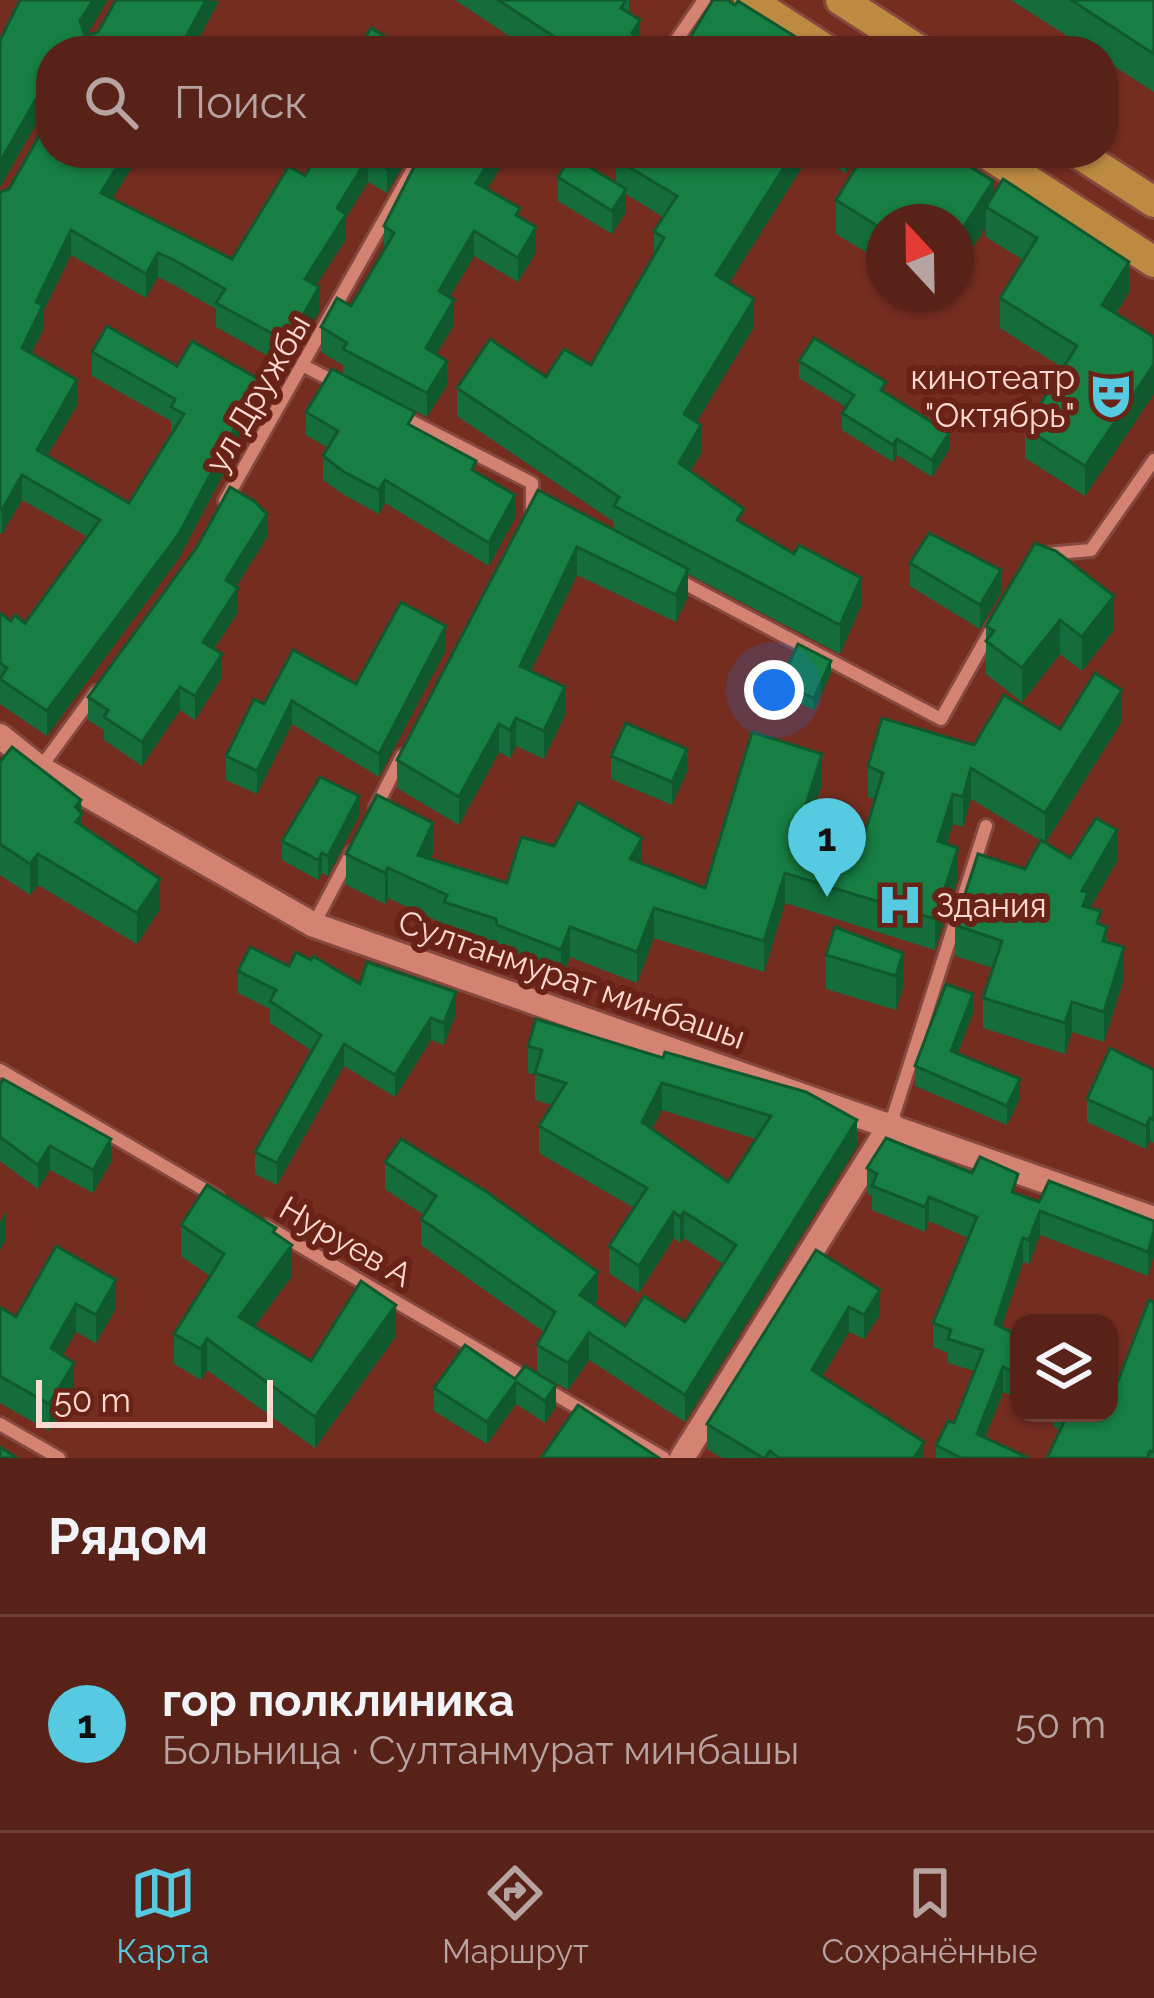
<!DOCTYPE html>
<html lang="ru">
<head>
<meta charset="utf-8">
<style>
	body { margin:0; font-family:Raleway,sans-serif; background:#612f25; color:#f1f3f6 }
	.controls { position:absolute; right:36px; bottom:36px; display:grid; overflow:hidden; border-radius:24px; box-shadow:0 3px 9px #0004 }
	.controls button { width:108px; height:108px; display:grid; place-items:center; padding:0; border:0; border-bottom:3px solid #6d3f37; background:#582218; color:#f1f3f6; font:60px sans-serif }
	.compass { position:absolute; left:866px; top:204px; width:108px; height:108px; border-radius:50%; background:#582218; box-shadow:0 3px 9px #0004; rotate:338deg }
	.scale { position:absolute; left:36px; bottom:30px; width:237px; box-sizing:border-box; padding-left:12px; border:6px solid #fdd9d1; border-top:0; font-size:33px; line-height:42px; white-space:nowrap; color:#fdd9d1; -webkit-text-stroke:9px #692216; paint-order:stroke }
	.you { position:absolute; left:774px; top:690px; width:42px; height:42px; margin:-30px; border:9px solid #fff; border-radius:50%; background:#1a73e8; box-shadow:0 0 0 18px #1a73e833 }
	.badge { display:grid; place-items:center; width:78px; height:78px; border-radius:50%; background:#55cae0; color:#111; font-size:39px; font-weight:700 }
	.pin { position:absolute; translate:-50% -99px; filter:drop-shadow(0 3px 6px #0008) }
	.pin::after { content:''; position:absolute; top:63px; width:42px; height:36px; background:inherit; clip-path:polygon(0 0,100% 0,50% 100%) }
	.list { margin:0; padding:0; list-style:none }
	h2 { display:flex; justify-content:space-between; align-items:center; height:156px; margin:0; padding:0 48px; font-size:51px }
	h2 small { font-size:39px; font-weight:400; color:#b7a4a2 }
	.list li { display:grid; grid-template-columns:78px 1fr auto; gap:36px; align-items:center; box-sizing:border-box; height:216px; padding:0 48px; border-top:3px solid #6d3f37 }
	.list b { display:block; font-size:45px; white-space:nowrap }
	.list p { margin:0; font-size:39px; white-space:nowrap; color:#b7a4a2 }
	.list em { font-size:39px; font-style:normal; color:#b7a4a2 }
	.icon { flex:none; width:66px; height:66px; fill:none; stroke:currentColor; stroke-width:2; stroke-linecap:round; stroke-linejoin:round }
	.map { position:relative; flex:none; width:1154px; height:1458px; overflow:hidden }
	.search { position:absolute; background:#582218; box-shadow:0 3px 9px #0004; left:36px; right:36px; top:36px; height:132px; display:flex; align-items:center; gap:30px; box-sizing:border-box; padding:0 42px; border-radius:48px; color:#b7a4a2; font-size:45px }
	.sheet { height:372px; background:#582218 }
	nav { display:flex; justify-content:space-around; align-items:center; box-sizing:border-box; height:168px; border-top:3px solid #6d3f37; background:#582218; font-size:33px; color:#b7a4a2 }
	nav a { display:grid; justify-items:center; gap:6px }
	nav .on { color:#55cae0 }
	.map>svg:first-child { display:block }
</style>
</head>
<body>
<div class="map">
<svg width="1154" height="1458" viewBox="0 0 1154 1458">
	<rect width="100%" height="100%" fill="#752d20"/>
	<g fill="none" stroke-linecap="round" stroke-linejoin="round">
		<g stroke="#85483e" stroke-width="18">
			<g id="street">
				<path d="M669 51 704 0"/>
				<path d="M600 153H601"/>
				<path d="M304 366 337 383"/>
				<path d="M403 417 532 483V510"/>
				<path d="M225 501 422 153"/>
				<path d="M1046 554 1091 550 1154 460"/>
				<path d="M678 580 941 719 994 625"/>
				<path d="M41 767 96 692"/>
				<path d="M376 807 402 756"/>
				<path d="M314 924 352 852"/>
				<path d="M0 1070 217 1197"/>
				<path d="M891 1123 986 826"/>
				<path d="M266 1226 664 1458"/>
				<path d="M0 1424 59 1458"/>
			</g>
		</g>
		<g stroke="#85483e" stroke-width="30">
			<g id="secondary">
				<path d="M0 736 40 768 314 925 1154 1219"/>
				<path d="M682 1458 891 1124"/>
			</g>
		</g>
		<g stroke="#85483e" stroke-width="36">
			<g id="primary">
				<path d="M749 0 828 51"/>
				<path d="M841 0 920 51"/>
				<path d="M986 153 1154 262"/>
				<path d="M1078 153 1154 202"/>
			</g>
		</g>
		<use href="#street" stroke="#d48272" stroke-width="12"/>
		<use href="#secondary" stroke="#d48272" stroke-width="24"/>
		<use href="#primary" stroke="#bd8a42" stroke-width="30"/>
	</g>
	<g fill="#146d3a" fill-rule="evenodd">
		<path d="M20 0H108L86 36 219 1 192 51H51V111L43 112 0 187V40Z"/>
		<path d="M455 0H629V13L640 38 660 51H532Z"/>
		<path d="M1011 0H1154V92L1103 59V51H1091Z"/>
		<path d="M141 153 112 198 232 259 305 176 319 153H410L387 193 368 182 346 218V239L316 285 319 312 288 367 216 327V309L174 285 158 277 146 298 71 255 43 312V330L31 354 77 405 47 456 129 503 173 433 171 431V421L92 376V352L177 366 260 405 179 558 47 736 0 704V613L11 621 25 623 88 537 22 500 2 534 0 533V192Z"/>
		<path d="M506 153V159L487 189 520 217 536 252 518 282 474 256 449 298 454 325 436 354 447 385 427 417 343 374V365L321 352V327L351 306 384 250V226Z"/>
		<path d="M811 153 729 283 754 327 696 422 701 453 691 471 744 524 861 606 840 654 688 574V597L676 622 577 575 531 671 565 715 544 759 516 746 510 758 499 752 459 825 397 788V760L538 490 614 530V522L457 416V388L546 377 591 365 654 256V231L663 217 626 194V212L612 234 558 201V177L616 182V159Z"/>
		<path d="M814 153H858L846 173Z"/>
		<path d="M993 194 1129 292 1116 314 1154 337V394L1085 496 1025 458V428L1063 368 1000 328V298L1023 260 986 237V227L956 272V222H884V263L836 234V200Z"/>
		<path d="M799 361 886 393 949 450 932 477 897 455 893 462 842 430V413L846 407 799 378Z"/>
		<path d="M306 412 415 428 476 472 515 518 489 566 385 503 379 514 344 495 323 480V456L328 448 306 435Z"/>
		<path d="M267 537 236 587 238 612 214 649 222 677 195 720 180 710 142 766 104 740V730L88 720V697Z"/>
		<path d="M1035 543 1114 630 1082 671 1060 654 1022 702 986 674V626Z"/>
		<path d="M910 563 1001 593 980 629 910 586Z"/>
		<path d="M446 650 379 777 292 724 257 794 226 780V756L264 704 356 684Z"/>
		<path d="M831 673 814 710 780 695V683Z"/>
		<path d="M1122 721 1046 842 1070 858 1117 861 1090 908 1101 924 1124 978 1104 1042 1072 1032 1065 1054 983 1028V998L993 968 955 956V925L1025 869 1041 841 971 799 963 827 953 824 947 844 958 878 935 950 785 903 764 972 654 938 637 983 570 957 561 981 497 956 496 949 444 933V924L388 898 385 904 346 885V854L433 853 430 859 507 883 554 846 642 864 705 888 822 784 807 833 860 849 875 800 868 797V766L1060 729Z"/>
		<path d="M611 756 687 772 672 805 611 779Z"/>
		<path d="M0 762 81 800 82 826 160 909 137 944 38 885 30 895 0 875Z"/>
		<path d="M359 816 328 876 322 873 318 880 282 860V841Z"/>
		<path d="M903 953V987L896 1010 826 989V955Z"/>
		<path d="M289 966 360 984 456 1014 444 1045 431 1040 395 1097 344 1066 277 1185 255 1174V1152L312 1051 270 1023V1009L238 993V971Z"/>
		<path d="M973 1013 958 1053 1020 1098 1007 1125 915 1086V1066Z"/>
		<path d="M536 1019 857 1147 685 1422 589 1360 568 1390 537 1372V1345L544 1332 421 1245V1219L424 1215 385 1189V1162L598 1299 594 1304 625 1326 685 1322 723 1264 684 1238 680 1243 674 1238 639 1293 609 1273V1246L634 1208 539 1153V1126L552 1105 535 1100V1075L528 1073V1046ZM662 1110 756 1139 728 1182 652 1129Z"/>
		<path d="M1154 1070V1143L1150 1141 1146 1149 1087 1122V1099Z"/>
		<path d="M0 1085 111 1162 93 1193 50 1170 38 1189 0 1161Z"/>
		<path d="M867 1168 1018 1194 1039 1202 1154 1221V1255L1148 1276 1040 1235 1029 1264 1023 1262 1001 1328 1019 1336V1398L1003 1392 985 1438 1029 1458H936V1445L954 1423 974 1371 948 1363V1353L933 1347V1323L968 1238 929 1221 925 1232 872 1210V1196L867 1193Z"/>
		<path d="M181 1225 276 1234 292 1276 255 1326 311 1361 396 1336 315 1448 207 1370 201 1380 174 1364V1334L210 1276 181 1256Z"/>
		<path d="M56 1246 116 1308 96 1343 76 1332 62 1356 74 1391 49 1431 0 1403V1307L16 1317Z"/>
		<path d="M816 1250 880 1315 864 1339 849 1332 822 1377 924 1458H722L707 1449V1424Z"/>
		<path d="M1154 1302V1458H1047L1060 1430 1054 1427V1413H1109L1118 1381Z"/>
		<path d="M465 1345 556 1407 545 1423 516 1404 487 1444 434 1411V1388Z"/>
	</g>
	<g fill="#10592f">
		<path d="M93 0H108L80 46V21Z"/>
		<path d="M206 0 219 1 192 51H180V48Z"/>
		<path d="M640 20V49L632 33Z"/>
		<path d="M43 87V112L0 187V162Z"/>
		<path d="M125 153H141L101 217V193Z"/>
		<path d="M396 153H410L387 193V169Z"/>
		<path d="M494 153H506V159L476 207V183Z"/>
		<path d="M793 153H811L716 304V275Z"/>
		<path d="M846 153H858L846 173Z"/>
		<path d="M368 157V182L346 218V239L305 303V279L337 208Z"/>
		<path d="M993 181V211L986 207V227L956 272V239Z"/>
		<path d="M626 189V212L612 234V211Z"/>
		<path d="M536 227V252L518 282V258Z"/>
		<path d="M71 230V255L43 312V330L22 373V348L36 302Z"/>
		<path d="M474 231V256L439 315V291Z"/>
		<path d="M158 253V277L146 298V274Z"/>
		<path d="M1129 262V292L1102 335V305Z"/>
		<path d="M319 287V312L288 367V342Z"/>
		<path d="M754 299V327L684 443V414Z"/>
		<path d="M454 300V325L426 372V348Z"/>
		<path d="M447 361V385L427 417V393Z"/>
		<path d="M1154 364V394L1085 496V466Z"/>
		<path d="M77 380V405L37 474V450Z"/>
		<path d="M260 380V405L179 558 47 736V711Z"/>
		<path d="M701 425V453L679 491V463Z"/>
		<path d="M949 433V450L932 477V460Z"/>
		<path d="M897 439V455L893 462V445Z"/>
		<path d="M22 475V500L2 534V510Z"/>
		<path d="M385 480V503L379 514V490Z"/>
		<path d="M515 495V518L489 566V543Z"/>
		<path d="M267 514V537L226 603V580Z"/>
		<path d="M577 547V575L520 694V666Z"/>
		<path d="M688 569V597L676 622V595Z"/>
		<path d="M1001 570V593L980 629V605Z"/>
		<path d="M861 578V606L840 654V625Z"/>
		<path d="M238 588V612L203 665V642Z"/>
		<path d="M1114 596V630L1082 671V637Z"/>
		<path d="M1060 620V654L1022 702V668Z"/>
		<path d="M446 626V650L379 777V754Z"/>
		<path d="M222 654V677L195 720V696Z"/>
		<path d="M831 661V673L814 710V698Z"/>
		<path d="M180 687V710L142 766V742Z"/>
		<path d="M565 687V715L544 759V731Z"/>
		<path d="M1122 690V721L1045 843V813Z"/>
		<path d="M292 701V724L257 794V771Z"/>
		<path d="M516 718V746L510 758V730Z"/>
		<path d="M499 724V752L459 825V797Z"/>
		<path d="M687 749V772L672 805V782Z"/>
		<path d="M822 754V784L798 861V830Z"/>
		<path d="M971 768V799L963 827V797Z"/>
		<path d="M953 794V824L938 872V841Z"/>
		<path d="M359 796V816L328 876V856Z"/>
		<path d="M81 800 82 844 76 853 75 807Z"/>
		<path d="M433 823V853L420 882 418 855Z"/>
		<path d="M1117 830V861L1088 912 1083 937 1082 891Z"/>
		<path d="M642 838V868L630 859Z"/>
		<path d="M958 848V878L935 950V919Z"/>
		<path d="M322 853V873L318 880V860Z"/>
		<path d="M38 854V885L30 895V864Z"/>
		<path d="M388 868V898L385 904V873Z"/>
		<path d="M785 873V903L764 972V941Z"/>
		<path d="M160 879V909L137 944V913Z"/>
		<path d="M654 908V938L637 983V952Z"/>
		<path d="M570 927V957L561 981V950Z"/>
		<path d="M1124 947V978L1104 1042V1012Z"/>
		<path d="M903 953V987L896 1010V976Z"/>
		<path d="M456 992V1014L444 1045V1023Z"/>
		<path d="M973 994V1013L951 1070V1051Z"/>
		<path d="M1072 1002V1032L1065 1054V1023Z"/>
		<path d="M431 1018V1040L395 1097V1075Z"/>
		<path d="M344 1044V1066L277 1185V1163Z"/>
		<path d="M1020 1079V1098L1007 1125V1106Z"/>
		<path d="M662 1083V1110L642 1149V1122Z"/>
		<path d="M1150 1118V1141L1146 1149V1126Z"/>
		<path d="M857 1120V1147L685 1422V1395Z"/>
		<path d="M111 1139V1162L93 1193V1170Z"/>
		<path d="M50 1146V1170L38 1189V1165Z"/>
		<path d="M929 1197V1221L925 1232V1207Z"/>
		<path d="M6 1211V1239L0 1250V1222Z"/>
		<path d="M1040 1211V1235L1029 1264V1240Z"/>
		<path d="M674 1212V1238L639 1293V1266Z"/>
		<path d="M684 1212V1238L680 1243V1217Z"/>
		<path d="M1154 1231V1255L1148 1276V1252Z"/>
		<path d="M1023 1238V1262L995 1349V1324Z"/>
		<path d="M292 1245V1276L239 1348V1317Z"/>
		<path d="M598 1272V1299L580 1322V1295Z"/>
		<path d="M116 1280V1308L96 1343V1315Z"/>
		<path d="M880 1290V1315L864 1339V1315Z"/>
		<path d="M76 1304V1332L51 1376V1348Z"/>
		<path d="M396 1305V1336L315 1448V1417Z"/>
		<path d="M849 1307V1332L812 1394V1370Z"/>
		<path d="M589 1333V1360L568 1390V1363Z"/>
		<path d="M207 1339V1370L201 1380V1349Z"/>
		<path d="M74 1363V1391L49 1431V1404Z"/>
		<path d="M1003 1367V1392L977 1458V1434Z"/>
		<path d="M516 1382V1404L487 1444V1422Z"/>
		<path d="M556 1385V1407L545 1423V1401Z"/>
		<path d="M924 1442V1458H914Z"/>
	</g>
	<g fill="#177f43" stroke="#10592f" stroke-width="3" fill-rule="evenodd">
		<path d="M20 0H93L80 21 85 36 98 32 116 0H206L180 48 185 51H51V86L43 87 0 162V40Z"/>
		<path d="M498 0H626L621 8 640 20 632 33 660 51H576Z"/>
		<path d="M713 0H727L735 5 738 1 799 39 792 51H682Z"/>
		<path d="M1071 0H1154V54Z"/>
		<path d="M371 28 410 51H357Z"/>
		<path d="M51 115V153H125L101 193 232 259 289 166 305 176 319 153H396L387 169 368 157 337 208 346 214 305 279 319 287 288 342 216 303 225 289 174 260 158 253 146 274 71 230 36 302 43 305 22 348 77 380 37 450 129 503 184 414 171 407 175 399 92 352 107 326 177 366 192 341 260 380 179 534 47 711 0 679 7 668 0 663V613L11 621 15 615 25 623 100 520 22 475 2 510 0 509V192L9 189Z"/>
		<path d="M421 153H494L476 183 520 208 516 215 536 227 518 258 474 231 439 291 454 300 426 348 447 361 427 393 343 349 347 343 321 327 337 298 351 306 394 233 384 226Z"/>
		<path d="M619 153H793L716 275 754 299 684 414 701 425 679 463 744 509 737 520 794 554 799 545 861 578 840 625 614 506 619 497 457 388 490 339 546 377 564 349 591 365 664 238 654 231 677 196 616 159Z"/>
		<path d="M865 153H889L893 156 895 153H948L993 181 956 239V222H884V230L836 200Z"/>
		<path d="M571 156 626 189 612 211 558 177Z"/>
		<path d="M1003 179 1129 262 1102 305 1154 337V364L1085 466 1025 428 1077 346 1000 298 1037 238 986 207Z"/>
		<path d="M814 338 886 382 881 390 949 433 932 460 897 439 893 445 842 413 854 395 799 361Z"/>
		<path d="M332 369 415 412 408 424 476 461 472 470 515 495 489 543 385 480 379 490 344 472 323 456 338 431 306 412Z"/>
		<path d="M230 487 254 501 267 514 226 580 238 588 203 642 222 654 195 696 180 687 142 742 104 717 108 710 88 697 197 547Z"/>
		<path d="M538 490 688 569 676 595 577 547 520 666 565 687 544 731 516 718 510 730 499 724 459 797 397 760Z"/>
		<path d="M929 533 1001 570 980 605 910 563Z"/>
		<path d="M1035 543 1056 551 1114 596 1082 637 1060 620 1022 668 986 641 994 631 986 626Z"/>
		<path d="M401 602 446 626 379 754 292 701 257 771 226 756 254 699 264 704 293 650 356 684Z"/>
		<path d="M798 644 831 661 814 698 780 683Z"/>
		<path d="M1095 673 1122 690 1045 813 971 768 963 797 953 794 938 841 958 848 935 919 785 873 764 941 654 908 637 952 570 927 561 950 497 925 496 919 444 902 447 895 388 868 385 873 346 854 377 795 433 823 418 855 507 883 521 837 554 846 578 802 642 838 630 859 705 888 752 732 822 754 798 830 860 849 883 773 868 766 882 718 974 745 1004 695 1060 729Z"/>
		<path d="M626 723 687 749 672 782 611 756Z"/>
		<path d="M12 747 81 800 75 807 82 814 76 822 160 879 137 913 38 854 30 864 0 844V762Z"/>
		<path d="M320 777 359 796 328 856 322 853 318 860 282 841Z"/>
		<path d="M1096 818 1117 830 1082 891 1088 892 1083 906 1101 911 1097 923 1107 927 1103 941 1124 947 1104 1012 1072 1002 1065 1023 983 998 1002 941 955 925 978 854 1025 869 1041 840 1070 858Z"/>
		<path d="M835 927 903 953 896 976 826 955Z"/>
		<path d="M250 947 289 966 296 952 311 960 313 956 360 984 367 962 456 992 444 1023 431 1018 395 1075 344 1044 277 1163 255 1152 321 1035 270 1001 276 990 238 971Z"/>
		<path d="M946 984 973 994 951 1051 1020 1079 1007 1106 915 1066Z"/>
		<path d="M536 1019 663 1058 665 1052 806 1092 857 1120 685 1395 589 1333 568 1363 537 1345 555 1312 421 1219 436 1196 385 1162 401 1139 484 1190 598 1272 580 1295 625 1326 644 1296 685 1322 736 1245 684 1212 680 1217 674 1212 639 1266 609 1246 647 1188 539 1126 566 1083 535 1073 542 1050 528 1046ZM662 1083 771 1116 728 1182 642 1122Z"/>
		<path d="M1110 1048 1154 1070V1120L1150 1118 1146 1126 1087 1099Z"/>
		<path d="M3 1079 111 1139 93 1170 50 1146 38 1165 0 1137V1085Z"/>
		<path d="M886 1138 972 1173 980 1157 1018 1174 1012 1192 1039 1202 1049 1181 1154 1221V1231L1148 1252 1040 1211 1029 1240 1023 1238 995 1324 1019 1336V1374L1003 1367 977 1434 1029 1458H961L936 1445 948 1421 954 1423 983 1350 948 1339 951 1330 933 1323 977 1217 929 1197 925 1207 872 1186 877 1174 867 1168Z"/>
		<path d="M207 1185 276 1228 273 1232 292 1245 239 1317 311 1361 361 1281 396 1305 315 1417 207 1339 201 1349 174 1334 224 1254 181 1225Z"/>
		<path d="M56 1246 116 1280 96 1315 76 1304 51 1348 74 1363 49 1404 0 1376V1307L16 1317Z"/>
		<path d="M816 1250 880 1290 864 1315 849 1307 812 1370 924 1442 914 1458H779L770 1451 765 1458H763L707 1424Z"/>
		<path d="M1149 1300 1154 1302V1452L1150 1451 1147 1458H1047L1068 1413H1109V1377L1118 1381Z"/>
		<path d="M465 1345 515 1379 525 1366 556 1385 545 1401 516 1382 487 1422 434 1388Z"/>
		<path d="M578 1405 659 1458H541Z"/>
		<path d="M0 1447 17 1458H0Z"/>
	</g>
	<defs>
		<g id="theatre-bare" transform="scale(3.6)"><path d="M-5-5.5Q0-4 5-5.5V0Q5 5 0 6Q-5 5-5 0ZM-3.3-2.5H-1v1.5H-3.3ZM1-2.5H3.3v1.5H1ZM-2.8 1Q0 5.5 2.8 1Z" fill="#55cae0" stroke="#692216" stroke-width="2.5" paint-order="stroke"/></g>
		<g id="hospital-bare" transform="scale(3.6)"><path d="M-5-5h3v3.5h4V-5h3V5h-3V1.5h-4V5h-3Z" fill="#55cae0" stroke="#692216" stroke-width="2.5" paint-order="stroke"/></g>
	</defs>
	<g fill-rule="evenodd">
		<use href="#theatre-bare" x="1111" y="396"/>
		<use href="#hospital-bare" x="900" y="905"/>
	</g>
	<g text-anchor="middle" stroke-width="12" stroke-linejoin="round" paint-order="stroke">
		<g font-size="33" fill="#fdd9d1" stroke="#692216" text-anchor="end">
			<text x="1075" y="389">кинотеатр<tspan x="1075" dy="38">"Октябрь"</tspan></text>
			<text x="936" y="917" text-anchor="start">Здания</text>
		</g>
		<g font-size="33" fill="#fdd9d1" stroke="#692216">
			<text transform="translate(257 393) rotate(-60)" y="12">ул Дружбы</text>
			<text transform="translate(572 979) rotate(19)" y="12">Султанмурат минбашы</text>
			<text transform="translate(346 1241) rotate(30)" y="12">Нуруев А</text>
		</g>
	</g>
</svg>
<div class="controls">
<button><svg class="icon" aria-label="layers" viewBox="0 0 24 24"><path d="M12 4l9 5-9 5-9-5zM3 14l9 5 9-5"/></svg></button>
</div>
<svg class="compass" viewBox="-18 -18 36 36"><path d="M0-13l5 13h-10z" fill="#e53935"/><path d="M0 13l5-13h-10z" fill="#b7a4a2"/></svg>
<div class="scale">50 m</div>
<div class="you"></div>
<div class="pin badge" style="left:827px;top:897px">1</div>
<div class="search"><svg class="icon" aria-label="search" viewBox="0 0 24 24"><circle cx="10" cy="10" r="6"/><path d="M15 15l6 6"/></svg>Поиск</div>
</div>
<section class="sheet">
<h2>Рядом<small></small></h2>
<ul class="list">
<li><span class="badge">1</span><div><b>гор полклиника</b><p>Больница · Султанмурат минбашы</p></div><em>50 m</em></li>
</ul>
</section>
<nav>
<a class="on"><svg class="icon" aria-label="map" viewBox="0 0 24 24"><path d="M3 6l6-2 6 2 6-2v14l-6 2-6-2-6 2zM9 4v14M15 6v14"/></svg>Карта</a>
<a><svg class="icon" aria-label="directions" viewBox="0 0 24 24"><path d="M12 3l9 9-9 9-9-9zM9 14v-3h6M13 9l2 2-2 2"/></svg>Маршрут</a>
<a><svg class="icon" aria-label="saved" viewBox="0 0 24 24"><path d="M7 4h10v16l-5-4-5 4z"/></svg>Сохранённые</a>
</nav>
</body>
</html>
